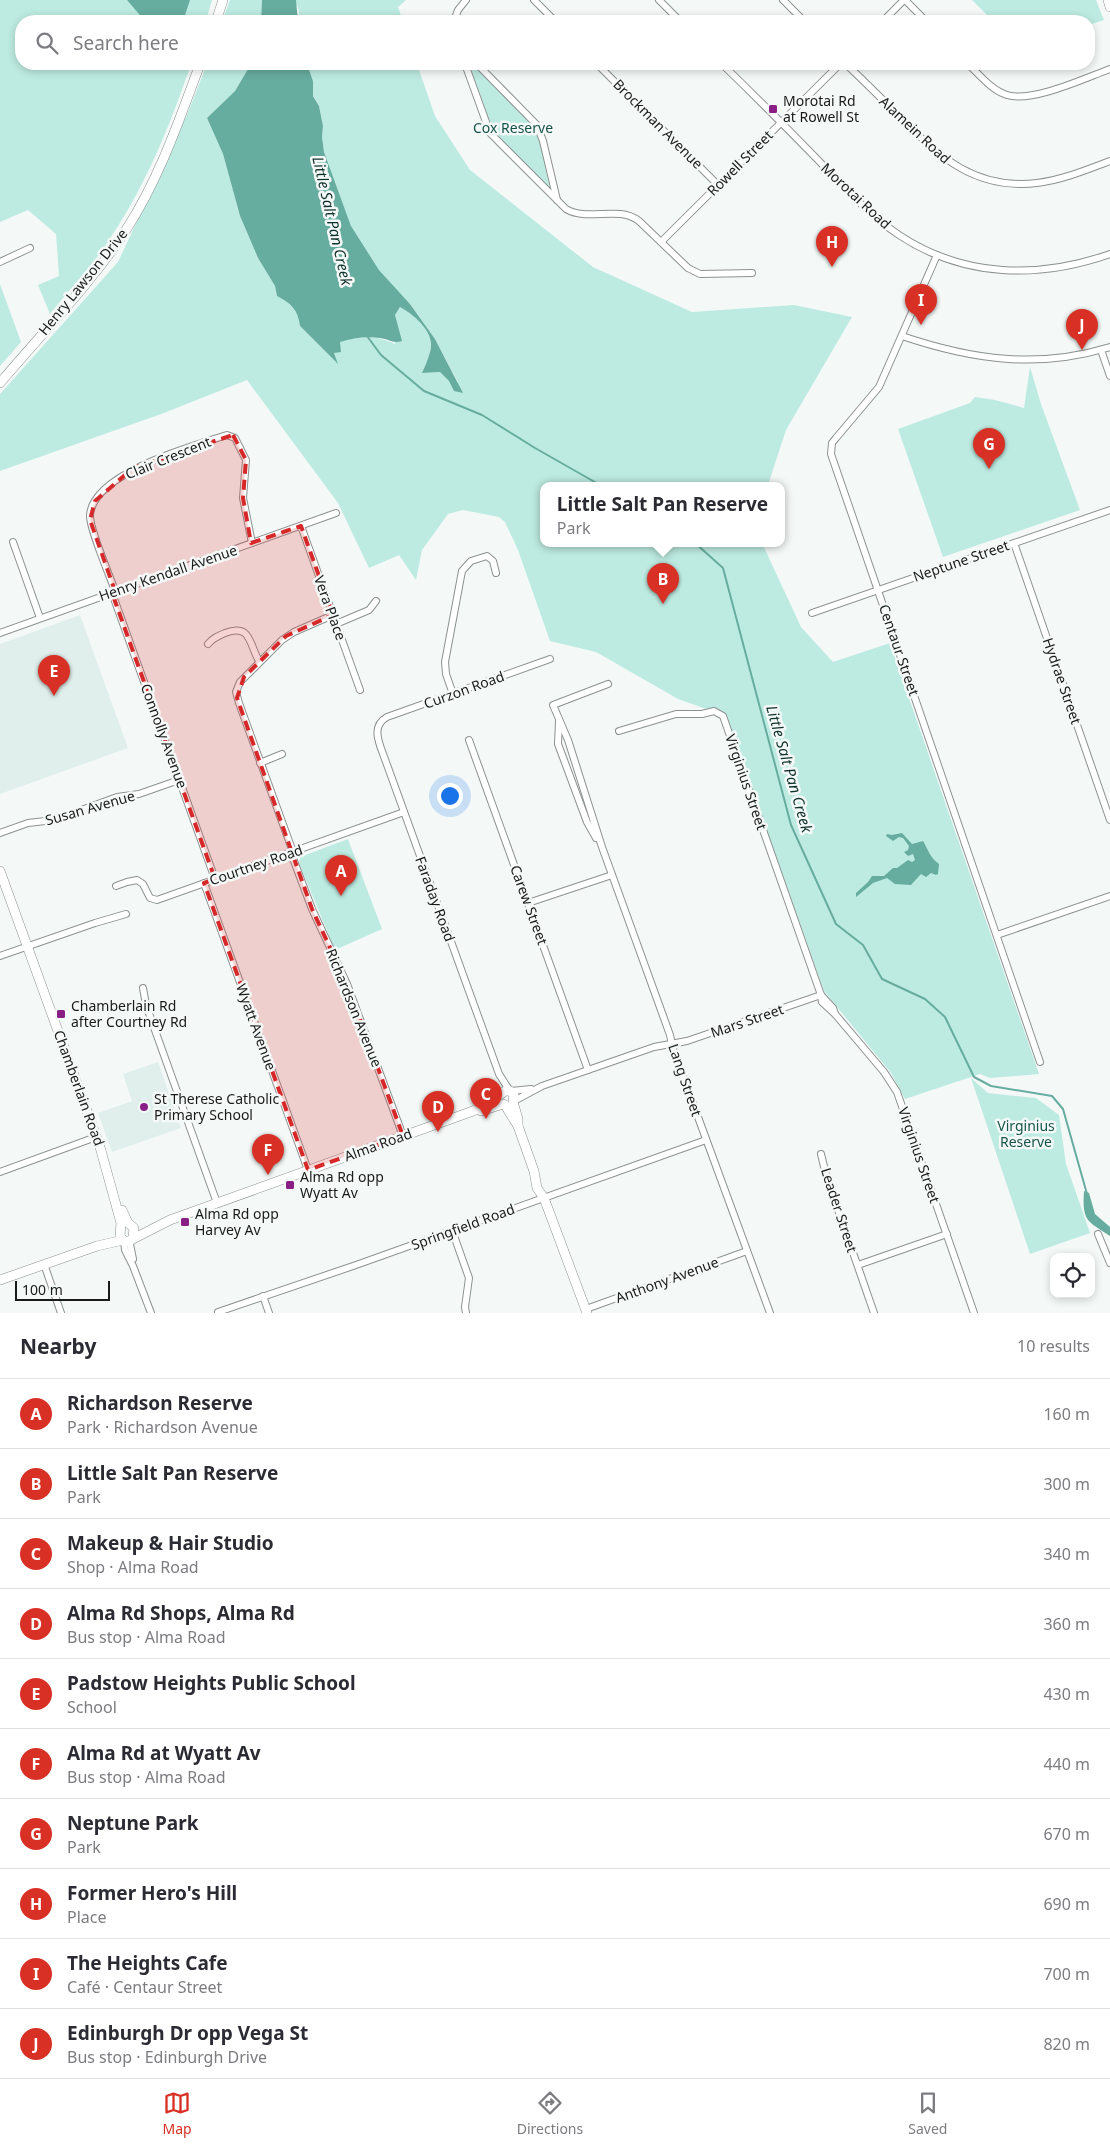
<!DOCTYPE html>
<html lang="en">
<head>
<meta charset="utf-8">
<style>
	body { margin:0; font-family:"Noto Sans",sans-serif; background:#f2f2f3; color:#2b2b33 }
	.controls { position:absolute; right:15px; bottom:15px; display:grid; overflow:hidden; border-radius:10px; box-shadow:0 2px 8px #0003 }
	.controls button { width:45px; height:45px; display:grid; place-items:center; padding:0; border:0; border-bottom:1px solid #e1e1e2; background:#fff; color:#2b2b33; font:25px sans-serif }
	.scale { position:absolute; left:15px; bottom:12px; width:95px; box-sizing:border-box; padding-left:5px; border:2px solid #191b1a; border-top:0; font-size:14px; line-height:18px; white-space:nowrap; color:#191b1a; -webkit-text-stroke:4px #f4f9f8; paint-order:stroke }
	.you { position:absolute; left:449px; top:795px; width:18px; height:18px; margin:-12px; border:4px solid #fff; border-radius:50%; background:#1a73e8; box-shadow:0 0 0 8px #1a73e833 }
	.badge { display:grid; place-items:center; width:32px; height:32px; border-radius:50%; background:#d93025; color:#fff; font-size:16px; font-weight:700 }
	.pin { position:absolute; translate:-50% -41px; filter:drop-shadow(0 1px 2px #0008) }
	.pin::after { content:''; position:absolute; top:26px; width:18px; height:15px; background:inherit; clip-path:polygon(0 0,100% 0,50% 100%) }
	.popup { position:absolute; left:540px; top:482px; width:245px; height:65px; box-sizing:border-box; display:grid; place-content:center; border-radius:10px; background:#fff; filter:drop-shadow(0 1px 4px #0005); font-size:16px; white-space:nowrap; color:#7c7c81 }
	.popup b { font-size:19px; color:#2b2b33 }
	.popup::after { content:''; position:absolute; left:50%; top:100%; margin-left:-10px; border:10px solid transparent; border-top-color:#fff }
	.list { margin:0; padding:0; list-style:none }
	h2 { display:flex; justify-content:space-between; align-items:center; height:65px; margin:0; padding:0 20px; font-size:21px }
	h2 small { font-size:16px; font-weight:400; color:#7c7c81 }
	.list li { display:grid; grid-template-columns:32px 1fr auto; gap:15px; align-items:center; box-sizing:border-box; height:70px; padding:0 20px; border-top:1px solid #e1e1e2 }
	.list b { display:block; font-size:19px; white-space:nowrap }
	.list p { margin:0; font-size:16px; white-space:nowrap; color:#7c7c81 }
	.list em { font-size:16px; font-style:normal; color:#7c7c81 }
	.icon { flex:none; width:28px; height:28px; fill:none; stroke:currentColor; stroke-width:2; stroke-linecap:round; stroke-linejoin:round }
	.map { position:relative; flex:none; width:1110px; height:1313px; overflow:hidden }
	.search { position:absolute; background:#fff; box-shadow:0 2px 8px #0003; left:15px; right:15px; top:15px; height:55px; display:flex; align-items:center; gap:12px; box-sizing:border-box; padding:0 18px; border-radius:20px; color:#7c7c81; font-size:19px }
	.sheet { height:765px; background:#fff }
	nav { display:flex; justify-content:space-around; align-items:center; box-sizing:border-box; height:70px; border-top:1px solid #e1e1e2; background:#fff; font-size:14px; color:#7c7c81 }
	nav a { display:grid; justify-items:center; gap:2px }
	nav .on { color:#d93025 }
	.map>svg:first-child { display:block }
</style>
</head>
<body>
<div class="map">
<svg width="1110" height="1313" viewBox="0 0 1110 1313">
	<rect width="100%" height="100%" fill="#f4f9f8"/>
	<g fill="#e1efec">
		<path d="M80 615 128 748 0 794V644Z"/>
		<path d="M158 1062 181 1128 112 1152 98 1113 132 1101 123 1074Z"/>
	</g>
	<g fill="#bdebe1">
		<path d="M0 0H144L154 21H21V64H191C169 129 143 192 103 249 87 272 67 292 50 314L38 285 59 276 56 234 28 210 0 222Z"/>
		<path d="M174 0H212L206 21H165Z"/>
		<path d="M230 0H262L261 21H222Z"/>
		<path d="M295 0H406L398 7 403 21H298L299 11Z"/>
		<path d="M972 0H1096L1104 20 1089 25V21H993Z"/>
		<path d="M207 64H251L235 91 207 118 223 154 240 216 258 258 275 286 277 296C291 303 298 310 300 326L337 363 334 352H341L339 342C361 336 375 335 395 344V315L400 307C413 314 431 329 431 346 431 353 425 365 423 373L440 372 449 381 454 391 458 382 435 339 410 304 379 270 351 226 324 152 322 137 323 126 319 106 313 95V81L307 64H417L435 116 470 170 593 267 692 312 794 305 852 317 786 430 768 485H544V543H762L801 627 833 662 890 643 1039 1074 990 1078 980 1074 905 1099 891 1073 824 991 726 716 678 699 596 652 550 641 518 550 505 522 499 517 463 510 448 514 422 550 416 580 399 555 369 568 338 503 247 380 164 413 0 471V394L118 262 189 110Z"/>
		<path d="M475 66 534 126 539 138 550 188 493 131 471 69Z"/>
		<path d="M0 284 21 342 0 366Z"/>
		<path d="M1030 367 1041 404 1080 510 943 557 898 429 970 403 975 397 995 400 1024 408Z"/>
		<path d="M348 839 382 929 335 950 299 863 300 857Z"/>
		<path d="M971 1078 988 1093 1036 1098 1059 1115 1066 1164 1090 1233 1030 1254Z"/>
	</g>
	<g fill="#67ad9f">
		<path d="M127 0H190L183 21H145Z"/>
		<path d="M262 0H296L298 21H261Z"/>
		<path d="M251 64H307L313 81V96L319 106 323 126 322 137 324 152 351 226 379 270 410 304 435 339 463 393 454 391 449 381 440 372 422 373C425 367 431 352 431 346 432 330 413 314 400 307L395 315 402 341C393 344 389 339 380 338 365 336 354 338 340 342L341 352 334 353 338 364 300 326C298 310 291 303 277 296L275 286 258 258 240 216 223 154 207 118 235 91Z"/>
		<path d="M902 833 912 844 923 841C928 849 930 858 939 864L938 874 936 875 931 873 926 877 921 874 911 885 895 884 887 878 873 883 856 897V893L868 882 872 876H884L893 868H897L908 860 912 862 915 860 913 854 908 856 904 852 908 850 909 846 903 838 899 837 893 841 886 836 887 834 892 835Z"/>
		<path d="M1084 1191 1089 1193 1095 1214 1110 1227V1236C1087 1221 1082 1221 1084 1191Z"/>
	</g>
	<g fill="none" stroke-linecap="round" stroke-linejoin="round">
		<g stroke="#67ad9f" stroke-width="2">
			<path d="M367 336 381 355 424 391 482 415 535 448 600 485"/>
			<path d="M695 543 723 568 791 825 836 924 863 945 882 979 925 999 945 1017 974 1077 991 1086 1052 1096 1063 1109 1087 1194"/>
		</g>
		<g stroke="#8d9190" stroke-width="8">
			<g id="street">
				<path d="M534 0 555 21"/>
				<path d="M659 0 680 21"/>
				<path d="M783 0 804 21"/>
				<path d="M905 0 926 21"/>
				<path d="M454 21 458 10 466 0"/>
				<path d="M883 21 904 0"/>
				<path d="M465 64 490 133 566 209C588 222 618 205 639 221L688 268 700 274 752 273"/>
				<path d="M477 64 537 125 543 141 557 200"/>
				<path d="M597 64 718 185"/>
				<path d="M722 64C755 96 787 128 819 161 844 187 869 215 899 235 964 278 1039 279 1110 254"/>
				<path d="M846 64C865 82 883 100 901 118 940 158 976 190 1037 183 1062 180 1086 170 1110 161"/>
				<path d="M968 64C980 75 991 90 1007 95 1032 103 1085 78 1110 69"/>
				<path d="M661 242 840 64"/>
				<path d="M937 255 879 387 836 438 832 443 831 454 1040 1062"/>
				<path d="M0 262 30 248"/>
				<path d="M902 336C973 360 1037 369 1110 347"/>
				<path d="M1101 350 1110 376"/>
				<path d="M301 526 360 690"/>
				<path d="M13 542 40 618"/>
				<path d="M1014 543 1110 820"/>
				<path d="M115 591C110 576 89 528 90 515 93 473 193 446 227 435L235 438 246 460 243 498 252 543"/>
				<path d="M112 593 215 879"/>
				<path d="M812 613 1110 510"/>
				<path d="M336 624 369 610 376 601"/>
				<path d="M0 633 336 513"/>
				<path d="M208 644C213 638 218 636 225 633 251 623 249 644 259 661"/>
				<path d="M608 684 553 705 568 740 602 847 670 1035 673 1049 770 1313"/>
				<path d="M453 694 446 674 445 662 462 571 471 561 487 556 493 561 496 573"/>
				<path d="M559 721 558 744 587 822 596 838"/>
				<path d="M619 731 676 714H702L714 711 723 716 821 995 822 1002 835 1014 884 1072 897 1092 974 1313"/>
				<path d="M469 740 588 1070"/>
				<path d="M260 763 282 754"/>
				<path d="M0 833 28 823 54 820 117 797 139 794 179 780"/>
				<path d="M293 852 239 703 236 692 240 682 282 640 294 632 333 615"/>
				<path d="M291 853 312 909 347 984 403 1136"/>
				<path d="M204 883 308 1170"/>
				<path d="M116 886 127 882 137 880 143 884 150 898 157 900 404 812"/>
				<path d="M528 903 612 875"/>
				<path d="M997 935 1110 896"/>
				<path d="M0 956 95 923 126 914"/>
				<path d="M143 988 146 1005 217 1203"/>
				<path d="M821 995 833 1008 835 1014"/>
				<path d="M510 1091 499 1074 386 762C381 747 369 727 387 717L550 659"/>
				<path d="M511 1091 531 1089"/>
				<path d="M514 1101 542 1086 654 1047 687 1041 821 995"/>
				<path d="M821 1154 826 1175 874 1313"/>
				<path d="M0 1172 96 1137"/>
				<path d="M452 1230 469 1278 465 1307 466 1313"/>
				<path d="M1098 1234 1110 1263"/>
				<path d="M132 1239 130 1244 133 1259"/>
				<path d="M124 1241 125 1250 133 1266 151 1313"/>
				<path d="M44 1264 61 1313"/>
				<path d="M858 1265 947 1234"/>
				<path d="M263 1296 269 1313"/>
				<path d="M586 1309 747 1251"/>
				<path d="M218 1312 356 1265 706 1140"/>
			</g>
		</g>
		<g stroke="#8d9190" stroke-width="10">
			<g id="secondary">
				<path d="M1108 0 1110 7"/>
				<path d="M216 21 223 0"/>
				<path d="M0 383C42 333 90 285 126 230 159 179 179 121 200 64"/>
				<path d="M0 871 100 1147 121 1223 120 1236 124 1241H129L170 1220 473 1111 496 1098 505 1091H510L514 1095 513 1102 518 1119V1126"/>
				<path d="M505 1105 518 1126 534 1171 537 1188 544 1198 587 1313"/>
				<path d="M481 1111 503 1104"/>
				<path d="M122 1210 128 1223 134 1228 133 1237"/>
				<path d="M0 1280 97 1246 123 1240"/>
			</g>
		</g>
		<use href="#street" stroke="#fff" stroke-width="6"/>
		<use href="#secondary" stroke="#fff" stroke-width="9"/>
	</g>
	<path fill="#d62828" fill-opacity="0.2" stroke="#d62828" stroke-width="4" stroke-dasharray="10 6" stroke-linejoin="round" d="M233 435 246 460 243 498 251 543 301 526 333 615 286 636 244 677 237 698 312 909 347 984 403 1136 308 1170 204 883 215 879 112 593 115 591 90 520 95 501 133 468Z"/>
	<g fill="#891f85" stroke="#f4f9f8" stroke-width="2">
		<rect x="768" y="104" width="10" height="10" rx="2.5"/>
		<rect x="56" y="1009" width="10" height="10" rx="2.5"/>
		<circle cx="144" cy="1107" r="5"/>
		<rect x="285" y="1180" width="10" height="10" rx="2.5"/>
		<rect x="180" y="1217" width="10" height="10" rx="2.5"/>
	</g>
	<g text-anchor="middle" stroke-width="5" stroke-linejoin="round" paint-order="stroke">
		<g font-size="14" fill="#191b1a" stroke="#f4f9f8" text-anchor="start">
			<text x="783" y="106">Morotai Rd<tspan x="783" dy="16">at Rowell St</tspan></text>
			<text x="71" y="1011">Chamberlain Rd<tspan x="71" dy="16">after Courtney Rd</tspan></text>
			<text x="154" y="1104">St Therese Catholic<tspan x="154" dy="16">Primary School</tspan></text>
			<text x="300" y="1182">Alma Rd opp<tspan x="300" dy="16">Wyatt Av</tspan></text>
			<text x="195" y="1219">Alma Rd opp<tspan x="195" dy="16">Harvey Av</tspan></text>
		</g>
		<g font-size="14" fill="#191b1a" stroke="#f4f9f8">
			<text transform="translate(658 124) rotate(45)" y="5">Brockman Avenue</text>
			<text transform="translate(915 130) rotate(43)" y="5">Alamein Road</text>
			<text transform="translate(740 163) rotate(-45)" y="5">Rowell Street</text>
			<text transform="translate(856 196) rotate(43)" y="5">Morotai Road</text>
			<text transform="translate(83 282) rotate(-51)" y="5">Henry Lawson Drive</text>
			<text transform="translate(168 458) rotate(-22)" y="5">Clair Crescent</text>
			<text transform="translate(961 561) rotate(-19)" y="5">Neptune Street</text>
			<text transform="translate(168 573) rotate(-19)" y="5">Henry Kendall Avenue</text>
			<text transform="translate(330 608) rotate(70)" y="5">Vera Place</text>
			<text transform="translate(899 650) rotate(71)" y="5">Centaur Street</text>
			<text transform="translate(1062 681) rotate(71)" y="5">Hydrae Street</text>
			<text transform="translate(464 690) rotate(-20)" y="5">Curzon Road</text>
			<text transform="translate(164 736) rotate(70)" y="5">Connolly Avenue</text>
			<text transform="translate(746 782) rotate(71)" y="5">Virginius Street</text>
			<text transform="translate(90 808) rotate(-16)" y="5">Susan Avenue</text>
			<text transform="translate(256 865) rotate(-19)" y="5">Courtney Road</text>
			<text transform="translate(435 899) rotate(70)" y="5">Faraday Road</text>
			<text transform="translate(529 905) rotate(70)" y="5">Carew Street</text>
			<text transform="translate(354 1008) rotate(68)" y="5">Richardson Avenue</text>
			<text transform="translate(747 1021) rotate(-19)" y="5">Mars Street</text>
			<text transform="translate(256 1027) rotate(70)" y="5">Wyatt Avenue</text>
			<text transform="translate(685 1080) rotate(71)" y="5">Lang Street</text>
			<text transform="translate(79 1088) rotate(70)" y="5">Chamberlain Road</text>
			<text transform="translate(378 1145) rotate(-20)" y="5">Alma Road</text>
			<text transform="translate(919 1155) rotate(71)" y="5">Virginius Street</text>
			<text transform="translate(839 1210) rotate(72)" y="5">Leader Street</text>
			<text transform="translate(463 1227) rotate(-20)" y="5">Springfield Road</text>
			<text transform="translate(667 1280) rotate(-20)" y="5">Anthony Avenue</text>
		</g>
		<g font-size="14" fill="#185349" stroke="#f4f9f8">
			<text x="513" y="133">Cox Reserve</text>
			<text x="1026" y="1131">Virginius<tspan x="1026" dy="16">Reserve</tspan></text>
		</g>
		<g font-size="15" font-style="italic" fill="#0f312b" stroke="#f4f9f8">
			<text transform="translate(332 221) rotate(77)" y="5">Little Salt Pan Creek</text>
			<text transform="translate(789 769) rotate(74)" y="5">Little Salt Pan Creek</text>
		</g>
	</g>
</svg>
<div class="controls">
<button><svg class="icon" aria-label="locate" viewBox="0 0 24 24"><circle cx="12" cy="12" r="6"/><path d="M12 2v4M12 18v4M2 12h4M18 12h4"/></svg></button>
</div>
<div class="scale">100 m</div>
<div class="you"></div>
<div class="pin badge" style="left:341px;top:896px">A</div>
<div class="pin badge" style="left:663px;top:604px">B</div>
<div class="popup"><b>Little Salt Pan Reserve</b>Park</div>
<div class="pin badge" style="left:486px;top:1119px">C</div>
<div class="pin badge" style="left:438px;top:1132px">D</div>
<div class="pin badge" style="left:54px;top:696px">E</div>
<div class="pin badge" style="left:268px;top:1175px">F</div>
<div class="pin badge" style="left:989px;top:469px">G</div>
<div class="pin badge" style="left:832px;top:267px">H</div>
<div class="pin badge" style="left:921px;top:325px">I</div>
<div class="pin badge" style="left:1082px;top:350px">J</div>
<div class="search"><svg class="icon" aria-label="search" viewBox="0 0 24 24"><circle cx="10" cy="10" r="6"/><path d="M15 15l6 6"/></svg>Search here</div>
</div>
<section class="sheet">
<h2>Nearby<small>10 results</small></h2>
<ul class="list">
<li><span class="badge">A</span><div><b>Richardson Reserve</b><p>Park · Richardson Avenue</p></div><em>160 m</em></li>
<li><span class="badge">B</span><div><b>Little Salt Pan Reserve</b><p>Park</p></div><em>300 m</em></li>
<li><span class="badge">C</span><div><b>Makeup &amp; Hair Studio</b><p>Shop · Alma Road</p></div><em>340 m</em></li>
<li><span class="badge">D</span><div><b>Alma Rd Shops, Alma Rd</b><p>Bus stop · Alma Road</p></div><em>360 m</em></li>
<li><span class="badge">E</span><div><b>Padstow Heights Public School</b><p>School</p></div><em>430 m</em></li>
<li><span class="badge">F</span><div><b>Alma Rd at Wyatt Av</b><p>Bus stop · Alma Road</p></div><em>440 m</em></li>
<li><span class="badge">G</span><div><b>Neptune Park</b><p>Park</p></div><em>670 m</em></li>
<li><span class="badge">H</span><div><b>Former Hero's Hill</b><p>Place</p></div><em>690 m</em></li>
<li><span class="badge">I</span><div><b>The Heights Cafe</b><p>Café · Centaur Street</p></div><em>700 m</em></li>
<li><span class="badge">J</span><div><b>Edinburgh Dr opp Vega St</b><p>Bus stop · Edinburgh Drive</p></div><em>820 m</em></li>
</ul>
</section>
<nav>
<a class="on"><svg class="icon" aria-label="map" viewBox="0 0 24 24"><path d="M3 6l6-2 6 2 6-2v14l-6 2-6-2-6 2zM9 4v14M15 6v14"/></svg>Map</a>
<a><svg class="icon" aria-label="directions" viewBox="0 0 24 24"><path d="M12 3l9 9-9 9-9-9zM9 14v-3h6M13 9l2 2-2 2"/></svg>Directions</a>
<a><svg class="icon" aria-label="saved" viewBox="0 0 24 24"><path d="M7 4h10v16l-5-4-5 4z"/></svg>Saved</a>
</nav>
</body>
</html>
